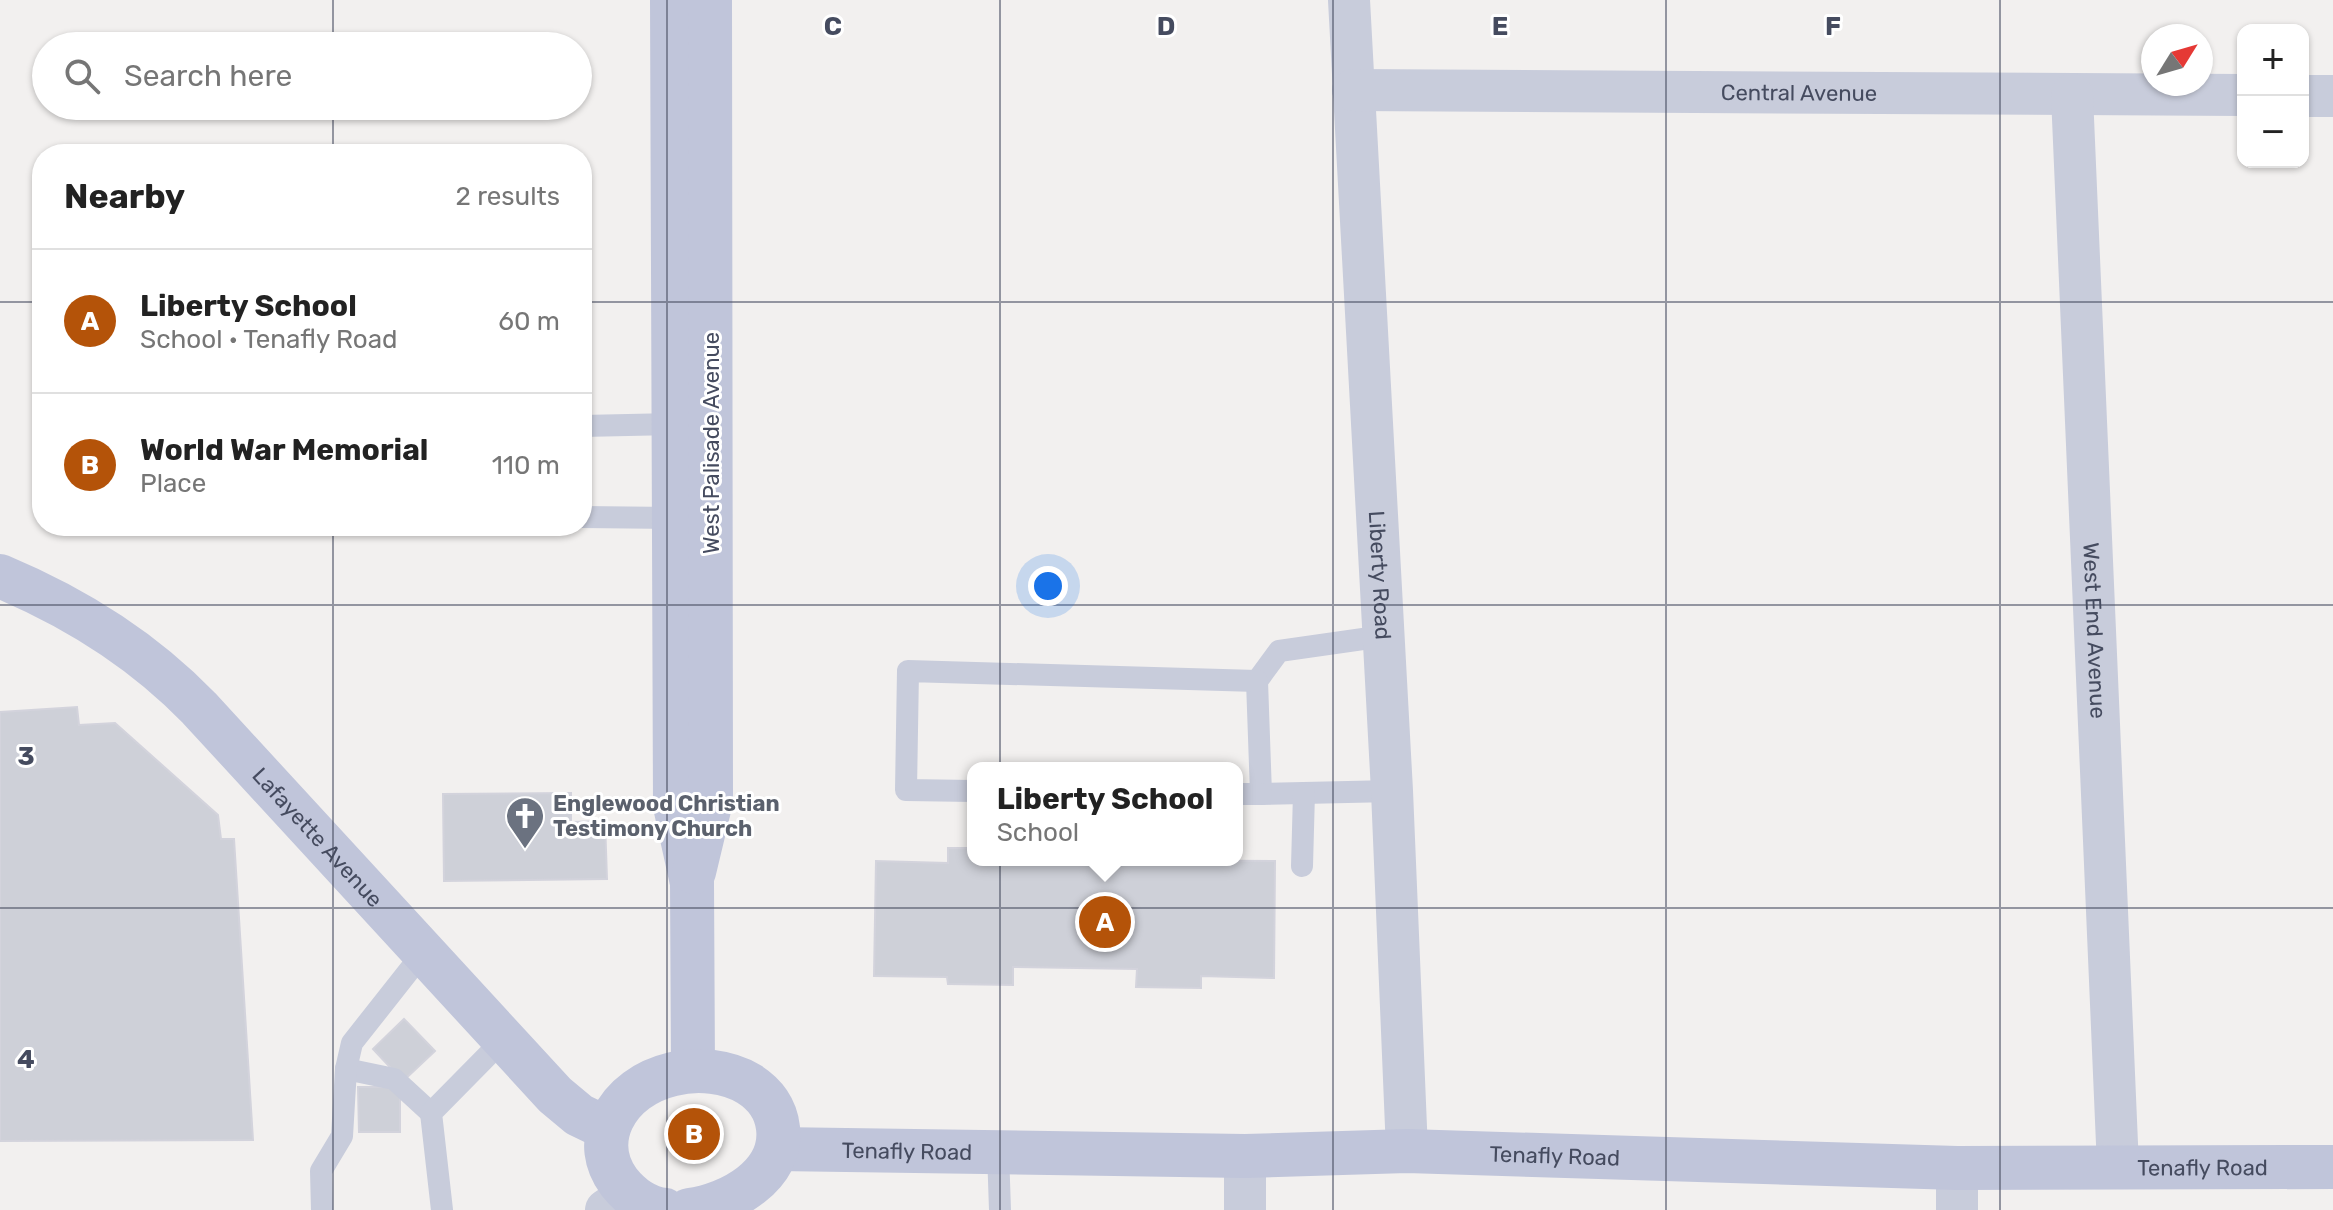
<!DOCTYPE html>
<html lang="en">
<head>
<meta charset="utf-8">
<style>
	body { margin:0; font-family:Rubik,sans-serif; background:#f2f2f2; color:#222 }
	.controls { position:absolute; right:24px; top:24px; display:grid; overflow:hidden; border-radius:16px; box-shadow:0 2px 6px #0004 }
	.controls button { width:72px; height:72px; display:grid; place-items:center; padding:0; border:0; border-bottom:2px solid #e0e0e0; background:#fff; color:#222; font:40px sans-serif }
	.compass { position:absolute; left:2141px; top:24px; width:72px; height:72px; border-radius:50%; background:#fff; box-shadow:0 2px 6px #0004; rotate:53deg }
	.you { position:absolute; left:1048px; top:586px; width:28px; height:28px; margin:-20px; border:6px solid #fff; border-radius:50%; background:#1a73e8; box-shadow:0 0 0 12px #1a73e833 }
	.badge { display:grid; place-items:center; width:52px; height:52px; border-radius:50%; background:#b45309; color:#fff; font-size:26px; font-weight:700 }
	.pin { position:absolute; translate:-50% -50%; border:4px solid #fff; box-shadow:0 2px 8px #0006 }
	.popup { position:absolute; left:967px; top:762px; width:276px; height:104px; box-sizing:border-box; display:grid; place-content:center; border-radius:16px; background:#fff; filter:drop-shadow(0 2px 6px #0005); font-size:26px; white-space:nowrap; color:#767676 }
	.popup b { font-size:30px; color:#222 }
	.popup::after { content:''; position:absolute; left:50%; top:100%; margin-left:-16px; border:16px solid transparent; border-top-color:#fff }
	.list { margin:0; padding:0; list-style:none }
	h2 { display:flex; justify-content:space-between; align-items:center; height:104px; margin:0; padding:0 32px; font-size:34px }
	h2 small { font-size:26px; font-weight:400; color:#767676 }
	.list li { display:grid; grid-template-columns:52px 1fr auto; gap:24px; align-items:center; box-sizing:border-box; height:144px; padding:0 32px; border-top:2px solid #e0e0e0 }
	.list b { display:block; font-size:30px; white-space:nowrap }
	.list p { margin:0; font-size:26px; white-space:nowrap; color:#767676 }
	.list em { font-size:26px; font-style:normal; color:#767676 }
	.icon { flex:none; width:44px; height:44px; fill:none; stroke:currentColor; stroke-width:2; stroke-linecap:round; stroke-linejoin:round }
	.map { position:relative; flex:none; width:2333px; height:1210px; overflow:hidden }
	.search { position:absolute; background:#fff; box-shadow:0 2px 6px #0004; left:32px; top:32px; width:560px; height:88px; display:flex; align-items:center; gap:20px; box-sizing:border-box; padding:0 28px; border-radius:44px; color:#767676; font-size:30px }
	.panel { position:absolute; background:#fff; box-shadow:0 2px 6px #0004; left:32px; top:144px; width:560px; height:392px; border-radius:32px }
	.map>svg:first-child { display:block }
</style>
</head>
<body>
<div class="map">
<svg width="2333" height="1210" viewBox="0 0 2333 1210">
	<rect width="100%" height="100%" fill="#f2f0ef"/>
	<g fill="#ced0d8" stroke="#d3d3dc" stroke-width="2">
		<path d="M77 707 79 725 115 723 218 815 221 839H234L253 1140 0 1141V712Z"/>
		<path d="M571 793V822L605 821 607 879 444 881 443 794Z"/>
		<path d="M948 848H973V860L1136 863V860L1275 861 1274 978 1201 976V988L1136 987 1137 969 1013 967V985L948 984 947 977 874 976 876 861 948 863Z"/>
		<path d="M404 1019 435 1051 403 1081 373 1049Z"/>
		<path d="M358 1087H400V1132H359Z"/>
	</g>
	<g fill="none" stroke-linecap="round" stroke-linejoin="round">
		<g stroke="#c8ccdb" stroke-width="22">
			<path d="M582 426 674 424"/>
			<path d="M582 517 674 518"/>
			<path d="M1384 636 1279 651 1257 681 1261 794 1392 791"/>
			<path d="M973 791 906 790 908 671 1257 681"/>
			<path d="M1237 794H1261"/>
			<path d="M1302 866 1304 793"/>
			<path d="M346 1069 394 1079 431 1113"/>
			<path d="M998 1151 1000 1210"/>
			<path d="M322 1210 321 1171 342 1136 346 1069 352 1043 423 953"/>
			<path d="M442 1210 431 1113 504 1039"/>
		</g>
		<g stroke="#c8ccdb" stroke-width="42">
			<path id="s1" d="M1349 0 1392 791 1407 1151"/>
			<path id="s2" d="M1353 90 2243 95"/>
			<path id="s3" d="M2072 95 2118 1167"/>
			<path d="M2303 96H2333"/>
			<path d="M1245 1156V1210"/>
			<path d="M1957 1168V1210"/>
			<path d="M606 1210 630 1194"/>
		</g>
		<g stroke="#c0c5da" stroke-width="44">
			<path d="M672 0 675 806 692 883 693 1071"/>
			<path id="s4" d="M0 576C74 607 143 650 199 708L555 1095 579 1115 608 1129"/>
			<path d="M694 872 711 801 710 0"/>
			<path id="s5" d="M777 1149 1245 1156 1407 1151 1957 1168 2333 1167"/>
			<path d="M665 1210C646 1208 631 1197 619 1182 605 1163 602 1142 612 1120 634 1072 705 1058 749 1084 765 1094 776 1109 778 1128 784 1175 730 1205 689 1210"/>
		</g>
	</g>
	<path fill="none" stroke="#454b5f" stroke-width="2" stroke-opacity="0.55" d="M333 0V46M667 0V1210M1000 0V1210M1333 0V1210M1666 0V1210M2000 0V1210M333 106V154M0 302H42M582 302H2333M333 526V1210M0 605H2333M0 908H2333"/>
	<defs>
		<g id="church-pin" transform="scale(2)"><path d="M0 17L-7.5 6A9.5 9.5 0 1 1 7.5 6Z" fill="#6b7280" stroke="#fff"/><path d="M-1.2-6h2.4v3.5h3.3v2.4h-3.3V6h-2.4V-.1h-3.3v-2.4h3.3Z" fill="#fff"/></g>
	</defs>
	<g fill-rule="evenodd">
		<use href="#church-pin" x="525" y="816"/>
	</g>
	<g text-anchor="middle" stroke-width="6" stroke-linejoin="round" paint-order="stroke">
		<g font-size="22" fill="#454b5f" stroke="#fff">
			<text dy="8" stroke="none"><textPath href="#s2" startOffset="446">Central Avenue</textPath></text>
			<text transform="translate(711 443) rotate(-90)" y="8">West Palisade Avenue</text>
			<text dy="8" stroke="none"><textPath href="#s1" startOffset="576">Liberty Road</textPath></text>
			<text dy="8" stroke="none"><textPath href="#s3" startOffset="536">West End Avenue</textPath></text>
			<text dy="8" stroke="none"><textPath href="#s4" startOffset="416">Lafayette Avenue</textPath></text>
			<text dy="8" stroke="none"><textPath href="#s5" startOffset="130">Tenafly Road</textPath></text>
			<text dy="8" stroke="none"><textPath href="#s5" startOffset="778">Tenafly Road</textPath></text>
			<text dy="8" stroke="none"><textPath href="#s5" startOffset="1426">Tenafly Road</textPath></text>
		</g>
		<g font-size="22" font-weight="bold" fill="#5b616d" stroke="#fff" text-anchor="start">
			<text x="553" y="811">Englewood Christian<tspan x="553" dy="25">Testimony Church</tspan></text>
		</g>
	</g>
	<g font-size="26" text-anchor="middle" font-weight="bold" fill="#454b5f" stroke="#fff" stroke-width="6" stroke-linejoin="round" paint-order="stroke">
		<text x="833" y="35">C</text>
		<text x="1166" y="35">D</text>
		<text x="1500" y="35">E</text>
		<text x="1833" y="35">F</text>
		<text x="26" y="765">3</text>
		<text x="26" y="1068">4</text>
	</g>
</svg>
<div class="controls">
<button>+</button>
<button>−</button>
</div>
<svg class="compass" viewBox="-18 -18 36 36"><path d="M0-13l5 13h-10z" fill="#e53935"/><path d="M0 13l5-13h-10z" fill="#767676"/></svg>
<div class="you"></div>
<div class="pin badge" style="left:1105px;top:922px">A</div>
<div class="popup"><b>Liberty School</b>School</div>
<div class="pin badge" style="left:694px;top:1134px">B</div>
<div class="search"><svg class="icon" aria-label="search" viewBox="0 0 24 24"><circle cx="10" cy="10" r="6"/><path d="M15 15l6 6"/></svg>Search here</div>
<section class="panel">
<h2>Nearby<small>2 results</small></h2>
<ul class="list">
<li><span class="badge">A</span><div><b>Liberty School</b><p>School · Tenafly Road</p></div><em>60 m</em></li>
<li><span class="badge">B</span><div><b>World War Memorial</b><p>Place</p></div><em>110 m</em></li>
</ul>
</section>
</div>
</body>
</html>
